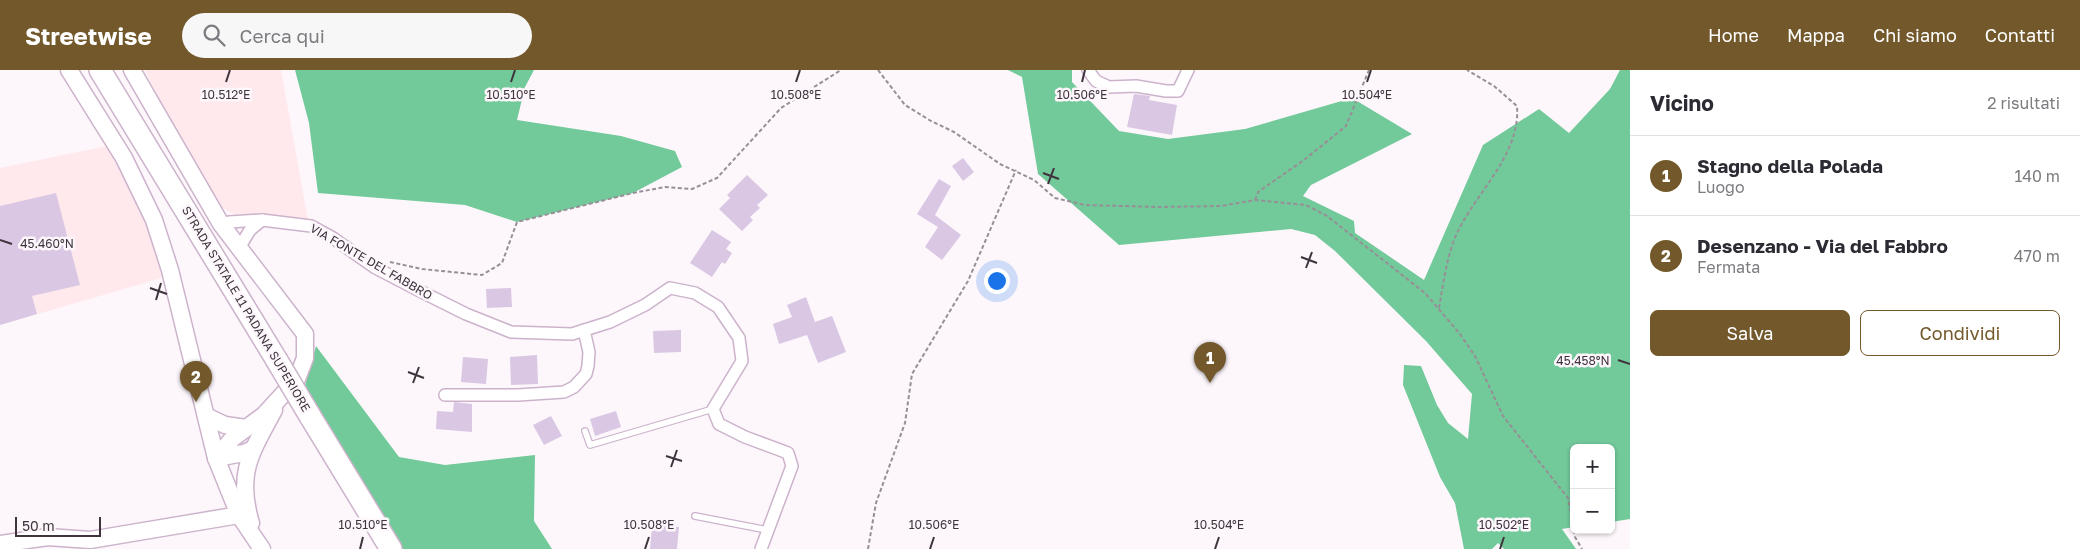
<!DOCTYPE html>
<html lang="it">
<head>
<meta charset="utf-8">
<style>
	body { margin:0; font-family:"Golos Text",sans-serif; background:#f7f7f7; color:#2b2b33 }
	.controls { position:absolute; right:15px; bottom:15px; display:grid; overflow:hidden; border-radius:8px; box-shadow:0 1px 4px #0004 }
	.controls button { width:45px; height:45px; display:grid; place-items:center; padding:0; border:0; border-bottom:1px solid #e1e1e2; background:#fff; color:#2b2b33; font:25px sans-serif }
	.scale { position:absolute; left:15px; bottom:12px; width:86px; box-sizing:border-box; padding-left:5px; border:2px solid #3f343e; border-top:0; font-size:14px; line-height:18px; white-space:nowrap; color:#3f343e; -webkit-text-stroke:4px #fdf7fc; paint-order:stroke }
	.you { position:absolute; left:996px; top:210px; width:18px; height:18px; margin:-12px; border:4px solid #fff; border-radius:50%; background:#1a73e8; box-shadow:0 0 0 8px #1a73e833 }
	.badge { display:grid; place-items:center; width:32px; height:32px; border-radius:50%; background:#72582a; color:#fff; font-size:16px; font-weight:700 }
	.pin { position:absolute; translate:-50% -41px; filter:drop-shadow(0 1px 2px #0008) }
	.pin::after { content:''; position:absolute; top:26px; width:18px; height:15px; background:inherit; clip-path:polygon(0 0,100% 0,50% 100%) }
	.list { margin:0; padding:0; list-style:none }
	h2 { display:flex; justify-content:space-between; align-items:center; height:65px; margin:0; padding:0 20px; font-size:21px }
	h2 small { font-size:16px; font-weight:400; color:#7c7c81 }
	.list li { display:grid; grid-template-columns:32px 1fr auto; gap:15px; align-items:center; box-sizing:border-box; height:80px; padding:0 20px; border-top:1px solid #e1e1e2 }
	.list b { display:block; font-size:19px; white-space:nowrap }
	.list p { margin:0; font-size:16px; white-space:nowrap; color:#7c7c81 }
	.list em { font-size:16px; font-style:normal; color:#7c7c81 }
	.actions { display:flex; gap:10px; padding:15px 20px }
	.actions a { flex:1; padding:11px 0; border:1px solid #72582a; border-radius:8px; text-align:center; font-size:18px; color:#72582a }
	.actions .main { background:#72582a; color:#fff }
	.icon { flex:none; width:28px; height:28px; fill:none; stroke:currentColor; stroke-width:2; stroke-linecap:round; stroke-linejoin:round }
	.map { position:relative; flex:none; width:1630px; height:479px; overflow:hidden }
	header { display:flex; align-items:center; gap:30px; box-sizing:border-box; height:70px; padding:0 25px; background:#72582a; color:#fff }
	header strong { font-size:24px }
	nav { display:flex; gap:28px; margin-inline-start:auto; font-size:18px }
	.search { width:350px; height:45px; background:#f7f7f7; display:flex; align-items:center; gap:12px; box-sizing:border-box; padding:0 18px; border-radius:28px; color:#7c7c81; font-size:19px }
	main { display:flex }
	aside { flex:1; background:#fff }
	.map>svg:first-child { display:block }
</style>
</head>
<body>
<header>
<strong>Streetwise</strong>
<div class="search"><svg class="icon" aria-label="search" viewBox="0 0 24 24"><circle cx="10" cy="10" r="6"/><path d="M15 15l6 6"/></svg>Cerca qui</div>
<nav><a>Home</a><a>Mappa</a><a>Chi siamo</a><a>Contatti</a></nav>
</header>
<main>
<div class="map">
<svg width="1630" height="479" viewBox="0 0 1630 479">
	<rect width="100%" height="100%" fill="#fdf7fc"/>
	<g fill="#ffe9ed">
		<path d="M145 0H281L308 150 272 145 234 144 224 139 193 106Z"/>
		<path d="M107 76 128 108 147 151 162 208 0 255V98Z"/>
	</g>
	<g fill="#72c99a">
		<path d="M295 0H534L525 17 517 50 621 66 675 81 682 97 633 123 517 152 465 135 318 123 309 53Z"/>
		<path d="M1008 0H1072V12L1119 61 1168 69 1245 59 1352 28 1412 64 1311 115 1303 126 1354 151 1355 163 1424 210 1483 75 1539 39 1569 63 1610 19 1620 0H1630V449L1611 452V378H1574V457L1562 459 1576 479H1504L1498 473 1492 479H1464L1455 433 1440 407 1403 315 1404 295 1421 296 1437 335 1448 353 1468 369 1472 324 1426 271 1335 181 1315 165 1291 159 1119 175 1038 104 1022 7Z"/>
		<path d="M316 276 399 387 445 395 535 385 534 451 552 479H399L304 319Z"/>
	</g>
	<g fill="#dac7e4">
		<path d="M1134 24 1150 26 1149 30 1177 35 1172 65 1127 57Z"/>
		<path d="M963 88 974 102 963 111 952 96Z"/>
		<path d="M747 105 768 125 757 135 760 138 750 147 753 150 742 161 719 139 730 128 727 125Z"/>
		<path d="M939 109 951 116 935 145 961 165 942 190 925 177 938 157 917 144Z"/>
		<path d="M56 123 80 215 32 226 37 244 0 255V136Z"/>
		<path d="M712 160 731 172 726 179 732 183 725 194 722 192 712 207 690 193Z"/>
		<path d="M511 218 512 237 487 238 486 219Z"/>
		<path d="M806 227 815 252 832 246 846 282 818 293 807 265 779 274 773 254 792 247 787 235Z"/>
		<path d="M681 260V282L654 283 653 261Z"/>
		<path d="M537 285 538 314 511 315 510 287Z"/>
		<path d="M463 287 488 289 486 314 461 312Z"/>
		<path d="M454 332 472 334V362L436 359 437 341 453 342Z"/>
		<path d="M616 341 621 357 595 366 590 349Z"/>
		<path d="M551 346 562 366 544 375 533 355Z"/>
		<path d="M657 454 679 457 677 479H650L652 456 656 457Z"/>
	</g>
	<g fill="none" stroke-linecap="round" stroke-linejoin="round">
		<g stroke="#ccb3cb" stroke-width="8">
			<g id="lane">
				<path d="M585 361 590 375 713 339"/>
				<path d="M695 446 767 460"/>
			</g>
		</g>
		<g stroke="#ccb3cb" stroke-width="14">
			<g id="street">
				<path d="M1088 0 1096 11 1109 17 1136 16 1166 21H1178L1188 0"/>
				<path d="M221 154 229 152 262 150 311 156 333 168 374 197 422 222 466 244 511 262 572 264 610 252 645 235 670 218 695 223 718 237 739 268 742 291 713 339 719 354 745 367 788 383 792 396 761 479"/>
				<path d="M239 178 250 160 262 150"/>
				<path d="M445 325H518L564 322 574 317 586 304 588 296 589 282 584 260"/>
			</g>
		</g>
		<g stroke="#ccb3cb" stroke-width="19">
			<g id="secondary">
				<path d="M69 0 124 88 154 150 170 200 216 388 239 445 262 479"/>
				<path d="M132 0 221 154 305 264V288L297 309 264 345 233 368 216 388"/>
				<path d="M206 346 225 355 246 358"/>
				<path d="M216 388 244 383 253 379"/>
				<path d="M251 453C236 403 251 383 274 340"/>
				<path d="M0 474 48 467 90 470 239 445"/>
			</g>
		</g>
		<g stroke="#ccb3cb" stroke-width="24">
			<g id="highway">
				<path d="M100 0 276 289"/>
				<path d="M310 346 391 479"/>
			</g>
		</g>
		<g stroke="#978f96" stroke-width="2" stroke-dasharray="4 2.5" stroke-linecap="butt">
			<path d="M878 0 905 35 931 51 954 62 1000 94 1034 110 1055 128 1085 135 1159 137 1221 136 1255 130 1306 135 1327 146 1425 223 1460 264 1475 286 1503 346 1568 428 1574 459"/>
			<path d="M1255 130 1258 122 1304 90 1346 56 1369 0"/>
			<path d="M390 192 422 199 482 205 502 193 517 152 633 123 665 117 692 119 717 108 781 38 841 0"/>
			<path d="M1439 238C1443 215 1446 192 1454 170 1472 125 1521 87 1517 36L1494 16 1467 0"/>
			<path d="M1574 460 1575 467 1582 479"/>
			<path d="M868 479 876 433 905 353 912 304 968 211 1016 100"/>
		</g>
		<use href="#lane" stroke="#fff" stroke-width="5.5"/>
		<use href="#street" stroke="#fff" stroke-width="11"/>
		<use href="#secondary" stroke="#fff" stroke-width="16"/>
		<use href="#highway" stroke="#fff" stroke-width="21"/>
		<g stroke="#ccb3cb" stroke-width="24" stroke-linecap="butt">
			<path id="highway-bridge" d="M276 289 310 346"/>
		</g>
		<use href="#highway-bridge" stroke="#fff" stroke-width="21"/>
	</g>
	<path fill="none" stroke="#3f343e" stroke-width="2" d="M226 12 230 0M511 12 515 0M796 12 800 0M1082 12 1085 0M1367 12 1371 0M1043 103 1059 109M1048 114 1054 98M0 170 12 174M1301 187 1317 193M1306 198 1312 182M150 218 167 224M156 230 161 213M1618 290 1630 294M408 302 424 308M413 313 419 297M666 386 682 391M671 397 677 380M360 479 363 467M645 479 649 467M930 479 934 467M1215 479 1219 467M1500 479 1504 467"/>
	<g text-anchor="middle" stroke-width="5" stroke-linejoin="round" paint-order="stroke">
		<g font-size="12" fill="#3f343e" stroke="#fdf7fc">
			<text transform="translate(371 192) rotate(30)" y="4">VIA FONTE DEL FABBRO</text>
			<text transform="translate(246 239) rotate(59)" y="4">STRADA STATALE 11 PADANA SUPERIORE</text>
		</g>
	</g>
	<g font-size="12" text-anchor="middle" fill="#3f343e" stroke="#fdf7fc" stroke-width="5" stroke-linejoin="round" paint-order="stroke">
		<text x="226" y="29">10.512°E</text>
		<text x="511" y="29">10.510°E</text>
		<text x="796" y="29">10.508°E</text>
		<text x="1082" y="29">10.506°E</text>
		<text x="1367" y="29">10.504°E</text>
		<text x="47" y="178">45.460°N</text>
		<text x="1583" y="295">45.458°N</text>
		<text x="363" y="459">10.510°E</text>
		<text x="649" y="459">10.508°E</text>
		<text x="934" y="459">10.506°E</text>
		<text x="1219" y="459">10.504°E</text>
		<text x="1504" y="459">10.502°E</text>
	</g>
</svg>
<div class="controls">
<button>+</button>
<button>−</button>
</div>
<div class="scale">50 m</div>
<div class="you"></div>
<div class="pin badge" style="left:1210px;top:313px">1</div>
<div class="pin badge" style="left:196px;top:332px">2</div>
</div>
<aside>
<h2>Vicino<small>2 risultati</small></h2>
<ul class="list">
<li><span class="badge">1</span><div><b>Stagno della Polada</b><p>Luogo</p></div><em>140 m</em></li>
<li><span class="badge">2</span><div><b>Desenzano - Via del Fabbro</b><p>Fermata</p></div><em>470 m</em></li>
</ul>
<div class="actions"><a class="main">Salva</a><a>Condividi</a></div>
</aside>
</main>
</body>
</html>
